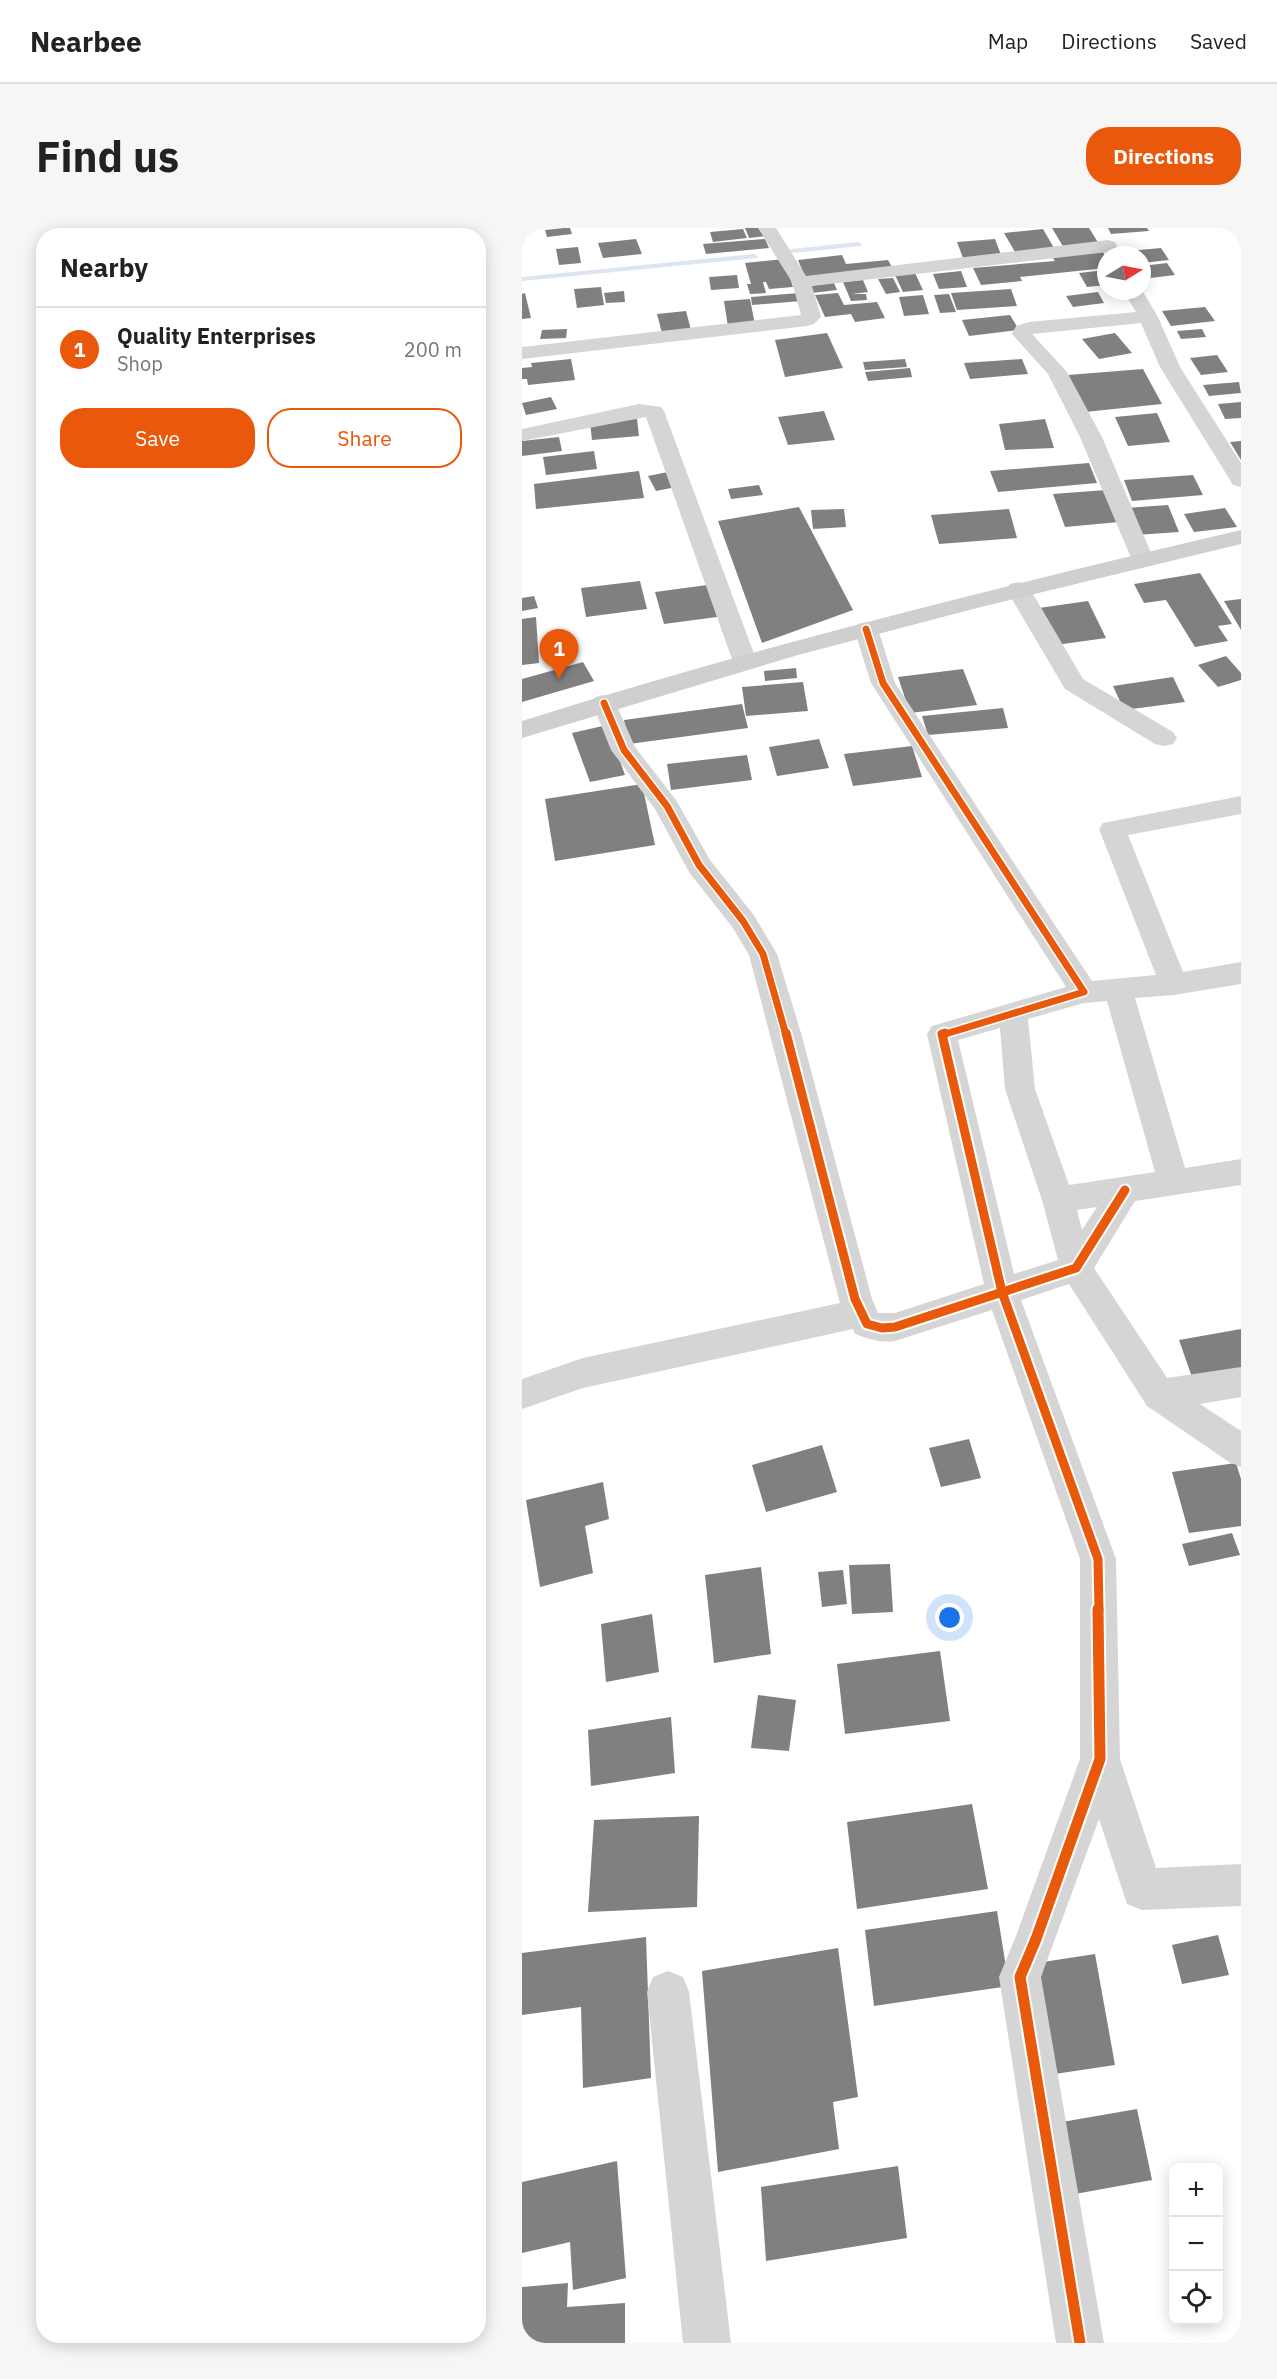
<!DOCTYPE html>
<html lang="en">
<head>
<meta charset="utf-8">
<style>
	body { margin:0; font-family:"IBM Plex Sans",sans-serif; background:#f6f6f6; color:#222 }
	.controls { position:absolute; right:18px; bottom:18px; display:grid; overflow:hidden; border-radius:12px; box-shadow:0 3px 15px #0003 }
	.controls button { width:54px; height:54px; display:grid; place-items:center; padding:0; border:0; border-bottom:2px solid #e0e0e0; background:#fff; color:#222; font:30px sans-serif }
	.compass { position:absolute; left:575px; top:18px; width:54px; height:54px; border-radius:50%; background:#fff; box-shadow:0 3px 15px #0003; rotate:80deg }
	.you { position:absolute; left:428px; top:1390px; width:21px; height:21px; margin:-15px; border:4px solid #fff; border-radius:50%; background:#1a73e8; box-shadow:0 0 0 9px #1a73e833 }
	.badge { display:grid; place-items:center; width:39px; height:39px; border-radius:50%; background:#ea580c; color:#fff; font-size:20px; font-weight:700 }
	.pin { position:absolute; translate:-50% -50px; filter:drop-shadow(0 2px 3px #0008) }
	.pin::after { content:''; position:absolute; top:32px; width:21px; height:18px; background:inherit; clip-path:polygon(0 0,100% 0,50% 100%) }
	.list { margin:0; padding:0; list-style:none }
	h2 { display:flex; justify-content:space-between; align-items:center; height:78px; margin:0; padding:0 24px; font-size:26px }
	h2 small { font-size:20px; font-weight:400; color:#767676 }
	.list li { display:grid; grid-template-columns:39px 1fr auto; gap:18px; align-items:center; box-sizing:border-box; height:84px; padding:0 24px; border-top:2px solid #e0e0e0 }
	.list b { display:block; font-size:22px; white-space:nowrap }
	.list p { margin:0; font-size:20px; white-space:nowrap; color:#767676 }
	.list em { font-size:20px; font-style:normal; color:#767676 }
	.actions { display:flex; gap:12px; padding:18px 24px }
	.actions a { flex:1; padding:14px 0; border:2px solid #ea580c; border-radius:24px; text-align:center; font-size:21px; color:#ea580c }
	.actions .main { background:#ea580c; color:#fff }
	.icon { flex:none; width:33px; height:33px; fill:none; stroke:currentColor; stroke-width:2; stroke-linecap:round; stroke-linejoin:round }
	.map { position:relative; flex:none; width:719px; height:2115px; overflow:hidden; border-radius:24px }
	header { display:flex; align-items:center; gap:36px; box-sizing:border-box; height:84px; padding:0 30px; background:#fff; border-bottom:2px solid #e0e0e0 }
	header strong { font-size:28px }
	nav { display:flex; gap:33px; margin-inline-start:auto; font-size:21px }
	.intro { display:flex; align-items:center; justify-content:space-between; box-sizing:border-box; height:144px; padding:0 36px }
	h1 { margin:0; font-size:42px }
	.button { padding:15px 27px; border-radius:24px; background:#ea580c; color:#fff; font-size:21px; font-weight:700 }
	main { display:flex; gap:36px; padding:0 36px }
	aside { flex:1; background:#fff; border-radius:24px; box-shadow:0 3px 15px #0003 }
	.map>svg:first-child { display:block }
</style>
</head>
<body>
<header>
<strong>Nearbee</strong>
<nav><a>Map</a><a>Directions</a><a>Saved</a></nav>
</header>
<div class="intro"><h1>Find us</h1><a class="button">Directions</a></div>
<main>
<aside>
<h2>Nearby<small></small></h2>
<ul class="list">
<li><span class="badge">1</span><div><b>Quality Enterprises</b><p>Shop</p></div><em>200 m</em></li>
</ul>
<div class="actions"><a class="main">Save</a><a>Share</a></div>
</aside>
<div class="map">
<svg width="719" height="2115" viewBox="0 0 719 2115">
	<rect width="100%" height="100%" fill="#fff"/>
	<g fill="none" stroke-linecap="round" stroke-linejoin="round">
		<g fill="#dde5f0" fill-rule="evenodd">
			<path d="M336 14 340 16 339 18 270 25 266 23 270 21Z"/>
			<path d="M232 26 236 28 235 30 0 53V49Z"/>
		</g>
	</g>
	<g fill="#808080">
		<path d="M42 0H48L50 6 25 9 23 2Z"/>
		<path d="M223 0H242L245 8 227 10Z"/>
		<path d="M530 0H567L577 16 542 20Z"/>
		<path d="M586 0H625L627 3 589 6Z"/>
		<path d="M221 1 225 10 191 14 188 4Z"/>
		<path d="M521 1 532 20 493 24 482 5Z"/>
		<path d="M114 11 120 26 81 30 76 15Z"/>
		<path d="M243 11 247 20 184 26 181 16Z"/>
		<path d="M473 11 479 27 441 30 435 14Z"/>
		<path d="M56 19 59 35 37 37 34 21Z"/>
		<path d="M639 20 647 32 620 35V27H597L595 24Z"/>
		<path d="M581 24 584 29V40L498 49 500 53 459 57 451 40 533 33 530 29Z"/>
		<path d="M320 27 324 36 366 32 371 41 284 51 276 32Z"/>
		<path d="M262 31 271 59 247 61 244 54H241L244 65 228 66 225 56H229L223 35Z"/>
		<path d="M645 35 653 47 620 51V38Z"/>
		<path d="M584 42V57L565 59 557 45Z"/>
		<path d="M439 43 445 59 417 61 411 46Z"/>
		<path d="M393 45 401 62 381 64 373 47Z"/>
		<path d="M215 47 217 60 189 62 187 49Z"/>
		<path d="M371 50 378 64 364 66 356 51Z"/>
		<path d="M341 52 346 64 330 66H344L345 72 329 73 321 54Z"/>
		<path d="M312 55 315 62 290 65 287 58Z"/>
		<path d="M79 59 82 77 55 80 52 61Z"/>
		<path d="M489 61 495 78 435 82 429 65Z"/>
		<path d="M102 63 103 74 84 75 82 65Z"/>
		<path d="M576 64 582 75 551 79 544 68Z"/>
		<path d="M3 65 9 90 0 91V66Z"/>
		<path d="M277 65 279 73 230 77 229 69Z"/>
		<path d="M316 65 322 77 355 74 363 90 333 94 329 86 303 89 293 67Z"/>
		<path d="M427 66 434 84 418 85 412 67Z"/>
		<path d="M401 67 407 86 382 88 377 69Z"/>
		<path d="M228 71 233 97 206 99 202 73Z"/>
		<path d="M683 79 693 93 649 98 640 83Z"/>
		<path d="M164 83 169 102 140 105 135 86Z"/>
		<path d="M488 87 497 102 447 108 440 92Z"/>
		<path d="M45 101 44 110 18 111 20 102Z"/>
		<path d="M680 101 684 109 659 111 655 103Z"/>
		<path d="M305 105 321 140 263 149 253 112Z"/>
		<path d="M593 105 610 125 577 131 560 111Z"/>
		<path d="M695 127 706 144 679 147 668 130Z"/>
		<path d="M49 131 53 152 6 157 5 151H0V140L10 139 9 135Z"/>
		<path d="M383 131 385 139 343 142 341 134Z"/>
		<path d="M500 131 506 146 448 151 442 135Z"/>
		<path d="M388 140 390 149 346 153 343 144Z"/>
		<path d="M621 141 640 176 563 184 546 147Z"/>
		<path d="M717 154 719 165 687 168 681 157Z"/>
		<path d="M29 169 35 181 4 187 0 175Z"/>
		<path d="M719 174V190L703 191 696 176Z"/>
		<path d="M302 183 313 212 266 217 256 189Z"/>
		<path d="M635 185 648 214 606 218 593 189Z"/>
		<path d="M115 191 117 208 70 212 68 194Z"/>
		<path d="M523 191 532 220 483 222 477 196Z"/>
		<path d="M37 209 40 223 0 228V213Z"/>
		<path d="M719 213V232L708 214Z"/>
		<path d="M72 223 75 241 24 247 21 229Z"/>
		<path d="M567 235 575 255 476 264 468 243Z"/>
		<path d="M117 243 122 270 14 281 12 256Z"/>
		<path d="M146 244 154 259 134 263 126 248Z"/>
		<path d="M671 247 681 267 610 273 602 252Z"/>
		<path d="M237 257 241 267 209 271 206 261Z"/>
		<path d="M584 262 597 294 543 299 531 266Z"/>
		<path d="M646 277 657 304 614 307 604 280Z"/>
		<path d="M277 279 331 382 240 415 196 293Z"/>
		<path d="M703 280 715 299 672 304 662 286Z"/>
		<path d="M322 281 324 299 291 301 289 282Z"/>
		<path d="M487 281 495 310 417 316 409 287Z"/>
		<path d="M678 345 710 396 696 398 706 413 673 419 644 372 622 375 612 356Z"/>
		<path d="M118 353 125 381 64 389 59 360Z"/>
		<path d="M185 357 195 389 142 396 133 364Z"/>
		<path d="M12 368 16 380 0 383V370Z"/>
		<path d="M719 371V402L702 373Z"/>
		<path d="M566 373 584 410 534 417 517 380Z"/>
		<path d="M14 389 17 435 0 437V391Z"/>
		<path d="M704 428 719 445V452L696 459 676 437Z"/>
		<path d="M61 434 72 453 0 474V451Z"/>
		<path d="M274 440 275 450 243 453 242 443Z"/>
		<path d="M441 441 455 477 388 485 376 449Z"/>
		<path d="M651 449 663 474 602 482 591 458Z"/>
		<path d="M281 454 286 483 224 488 220 459Z"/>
		<path d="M220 476 226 500 107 516 102 492Z"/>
		<path d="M481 480 486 500 406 507 400 488Z"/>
		<path d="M85 497 103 547 68 554 50 505Z"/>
		<path d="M297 511 307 540 255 548 247 519Z"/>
		<path d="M390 518 400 549 331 558 322 526Z"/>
		<path d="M225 527 230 552 149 562 145 536Z"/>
		<path d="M120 556 133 617 33 633 23 571Z"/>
		<path d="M719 1101V1143L671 1152 657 1112Z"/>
		<path d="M447 1211 459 1250 419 1259 407 1220Z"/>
		<path d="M300 1217 315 1264 244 1284 230 1237Z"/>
		<path d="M714 1235 719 1251V1298L667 1305 650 1244Z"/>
		<path d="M81 1254 87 1291 63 1298 71 1345 18 1359 4 1272Z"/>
		<path d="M710 1305 718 1327 667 1338 660 1316Z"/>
		<path d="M368 1336 371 1384 330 1386 327 1337Z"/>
		<path d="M239 1339 249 1426 192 1435 183 1347Z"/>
		<path d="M321 1342 325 1376 300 1379 296 1344Z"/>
		<path d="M130 1386 137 1444 84 1454 79 1396Z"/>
		<path d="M418 1423 428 1493 323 1506 315 1436Z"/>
		<path d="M236 1467 274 1472 267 1523 229 1520Z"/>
		<path d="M149 1489 153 1545 69 1558 66 1502Z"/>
		<path d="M450 1576 466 1661 335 1681 325 1594Z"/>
		<path d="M177 1588 175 1679 66 1684 72 1592Z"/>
		<path d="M475 1683 487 1758 352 1778 343 1702Z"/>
		<path d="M696 1707 707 1747 660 1756 650 1717Z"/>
		<path d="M124 1709 129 1850 61 1860 59 1779 0 1787V1725Z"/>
		<path d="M316 1720 336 1869 311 1874 317 1921 196 1944 180 1743Z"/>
		<path d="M573 1726 593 1837 526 1847 508 1736Z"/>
		<path d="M615 1881 630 1952 553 1966 540 1894Z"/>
		<path d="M95 1933 104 2050 51 2062 48 2014 0 2025V1954Z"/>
		<path d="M376 1938 385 2010 244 2033 239 1959Z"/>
		<path d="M46 2055 45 2079 103 2075V2115H0V2059Z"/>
	</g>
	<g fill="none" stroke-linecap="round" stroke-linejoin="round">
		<g fill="#d5d5d5" fill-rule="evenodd">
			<path d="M236 0H254L284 48 586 12 593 14 595 18 593 22 586 24 290 58 299 89 292 96 285 98 0 131V119L279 87 270 54Z"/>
			<path d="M620 62 636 89 658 139 719 235V259L711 257 708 252 638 139 619 95 510 106 545 144 580 209 632 332 629 337 621 339 613 337 610 332 558 209 526 146 490 106 494 98 507 94 614 84 601 63Z"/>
			<path d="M117 176 139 179 142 183 235 434 232 439 223 442 214 439 211 434 124 189 0 213V201Z"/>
			<path d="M496 354 504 356 508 361 561 451 651 504 655 510 651 516 642 518 633 516 543 461 484 361 488 356Z"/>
			<path d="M344 394 352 396 356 401 373 455 570 753 634 747 577 601 581 595 719 568V586L606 607 661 744 719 734V756L652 767 613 770 663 940 719 931V957L613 973 572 1040 645 1150 719 1139V1169L678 1176 719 1203V1239L707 1234 625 1178 547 1056 499 1072 594 1331 598 1531 634 1640 719 1636V1678L620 1682 605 1676 577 1591 519 1749 582 2115H534L477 1749 494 1708 558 1531V1331L470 1082 373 1113C358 1115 347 1111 333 1106L331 1101 61 1160 0 1181V1151L61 1130 318 1075 227 727 211 700 167 644 133 581 89 522 70 475 73 469 82 467 91 469 113 519 154 572 188 632 231 686 255 726 279 805 350 1071 356 1085H373L462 1056 405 806 410 798 544 759 349 455 332 401 336 396ZM585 773 633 944 547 957 513 861 506 791 562 775ZM478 800 483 861 520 972 536 1032 492 1046 436 812ZM575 979 560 1002 555 982Z"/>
			<path d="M146 1743 161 1749 167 1764 209 2115H161L125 1764 131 1749Z"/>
		</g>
		<path fill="#cfcfcf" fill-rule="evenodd" d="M719 302V316L455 380 276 427 0 510V493C237 418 477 359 719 302Z"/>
		<g stroke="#fff" stroke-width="10">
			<g id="cycleway-far2">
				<path d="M344 401 361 455 562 764 420 807"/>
				<path d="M82 475 102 522 145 578 177 637 221 693 241 726 264 807"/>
			</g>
		</g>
		<g stroke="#fff" stroke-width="13">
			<g id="cycleway-far1">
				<path d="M264 805 333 1071 345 1096 360 1100 373 1099 554 1040 603 962"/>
				<path d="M423 805 420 806 480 1064 576 1331 577 1382"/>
			</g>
		</g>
		<g stroke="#fff" stroke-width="15">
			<path id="cycleway" d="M558 2115 498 1749 514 1711 578 1531 576 1381"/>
		</g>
		<use href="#cycleway-far2" stroke="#e8590c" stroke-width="7"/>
		<use href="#cycleway-far1" stroke="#e8590c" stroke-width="9"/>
		<use href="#cycleway" stroke="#e8590c" stroke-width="11"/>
	</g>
</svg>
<div class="controls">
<button>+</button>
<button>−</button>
<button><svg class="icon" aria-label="locate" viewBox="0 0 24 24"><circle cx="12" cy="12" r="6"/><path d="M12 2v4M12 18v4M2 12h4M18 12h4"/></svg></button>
</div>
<svg class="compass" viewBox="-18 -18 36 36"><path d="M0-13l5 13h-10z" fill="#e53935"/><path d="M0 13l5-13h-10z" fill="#767676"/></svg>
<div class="you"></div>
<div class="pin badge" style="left:37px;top:451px">1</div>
</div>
</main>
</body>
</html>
